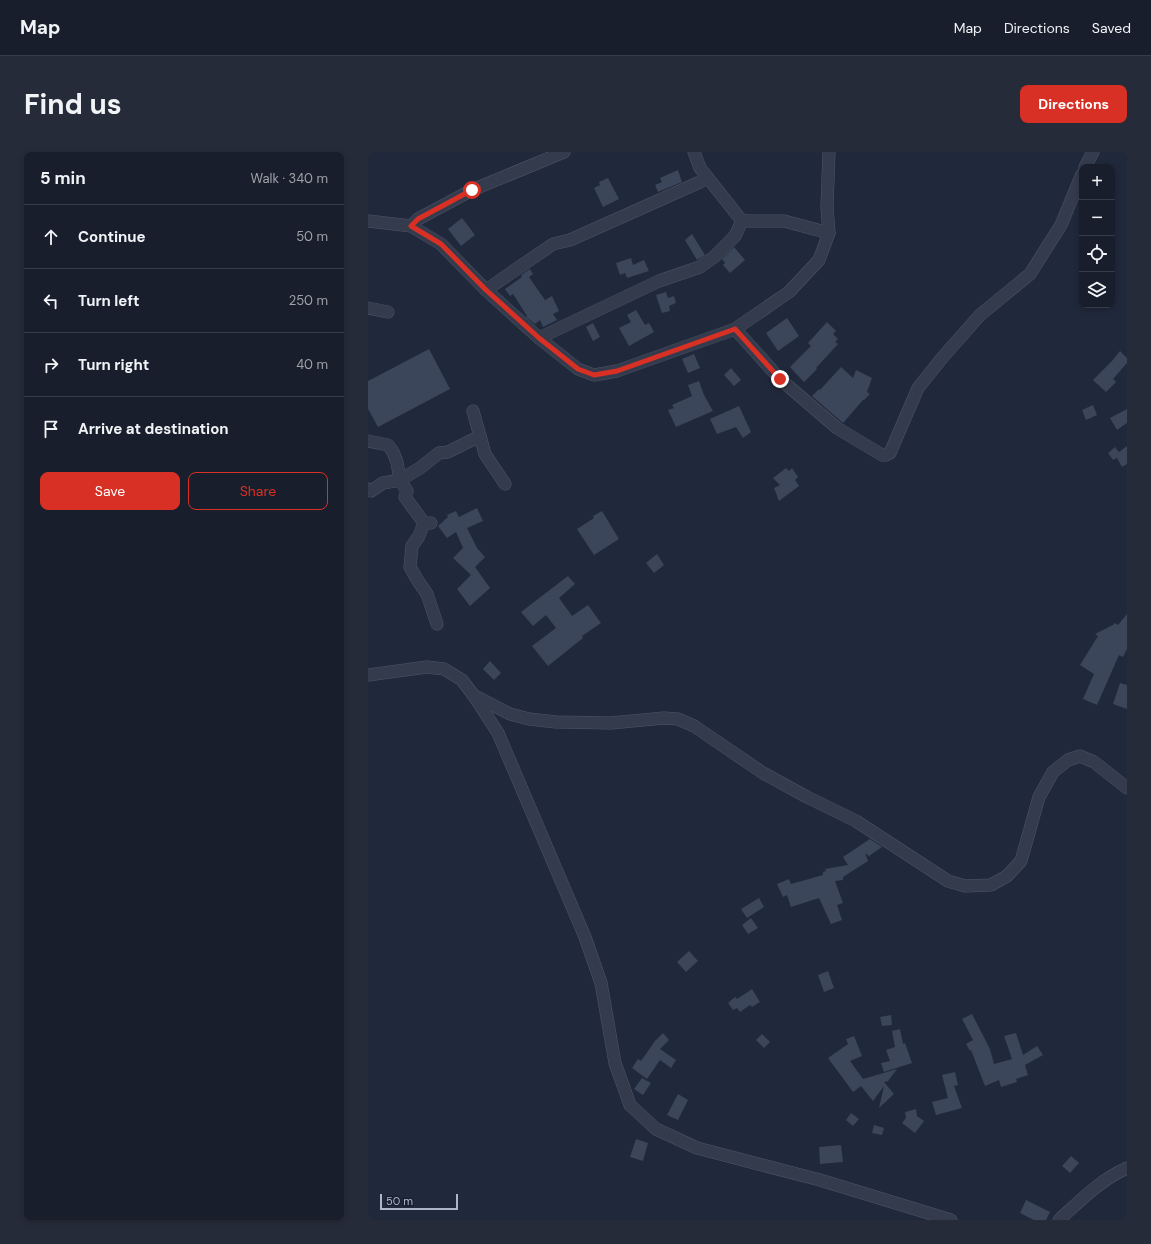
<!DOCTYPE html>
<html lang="en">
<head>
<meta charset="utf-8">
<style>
	body { margin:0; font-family:"DM Sans",sans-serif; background:#252b38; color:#f1f3f6 }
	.controls { position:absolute; right:12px; top:12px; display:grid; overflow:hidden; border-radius:8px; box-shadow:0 2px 6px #0003 }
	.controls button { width:36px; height:36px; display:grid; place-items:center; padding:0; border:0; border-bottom:1px solid #363c48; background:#181e2c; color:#f1f3f6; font:20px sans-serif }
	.scale { position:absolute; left:12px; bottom:10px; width:78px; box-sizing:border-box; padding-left:4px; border:2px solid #aeb5c8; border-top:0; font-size:11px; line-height:14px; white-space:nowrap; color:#aeb5c8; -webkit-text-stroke:3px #192030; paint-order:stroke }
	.stop { position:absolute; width:12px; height:12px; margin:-9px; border:3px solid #d93025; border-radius:50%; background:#fff }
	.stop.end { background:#d93025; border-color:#fff; box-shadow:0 1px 4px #0008 }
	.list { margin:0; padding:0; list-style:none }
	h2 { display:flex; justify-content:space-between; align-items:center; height:52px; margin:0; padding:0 16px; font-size:17px }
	h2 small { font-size:13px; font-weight:400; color:#9fa2a9 }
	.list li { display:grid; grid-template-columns:26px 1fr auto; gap:12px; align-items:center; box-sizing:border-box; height:64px; padding:0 16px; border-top:1px solid #363c48 }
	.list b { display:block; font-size:15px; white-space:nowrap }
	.list em { font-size:13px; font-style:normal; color:#9fa2a9 }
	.actions { display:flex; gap:8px; padding:12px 16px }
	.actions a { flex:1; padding:9px 0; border:1px solid #d93025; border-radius:8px; text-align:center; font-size:14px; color:#d93025 }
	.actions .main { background:#d93025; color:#fff }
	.icon { flex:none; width:22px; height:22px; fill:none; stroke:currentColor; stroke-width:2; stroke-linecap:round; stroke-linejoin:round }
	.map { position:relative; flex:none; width:759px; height:1068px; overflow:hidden; border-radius:8px }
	header { display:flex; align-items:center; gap:24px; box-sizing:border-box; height:56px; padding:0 20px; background:#181e2c; border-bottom:1px solid #363c48 }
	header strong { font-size:19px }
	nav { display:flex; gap:22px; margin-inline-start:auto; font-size:14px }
	.intro { display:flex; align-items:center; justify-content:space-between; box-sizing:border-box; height:96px; padding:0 24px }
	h1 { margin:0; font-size:28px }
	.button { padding:10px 18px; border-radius:8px; background:#d93025; color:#fff; font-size:14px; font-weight:700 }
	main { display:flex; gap:24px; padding:0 24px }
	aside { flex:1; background:#181e2c; border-radius:8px; box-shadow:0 2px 6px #0003 }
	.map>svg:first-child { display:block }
</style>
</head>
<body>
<header>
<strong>Map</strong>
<nav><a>Map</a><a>Directions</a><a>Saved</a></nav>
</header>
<div class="intro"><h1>Find us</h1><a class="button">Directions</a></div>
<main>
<aside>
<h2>5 min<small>Walk · 340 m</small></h2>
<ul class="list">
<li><svg class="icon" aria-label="ahead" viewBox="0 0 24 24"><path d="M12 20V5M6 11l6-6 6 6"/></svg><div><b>Continue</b></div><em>50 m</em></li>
<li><svg class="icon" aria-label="left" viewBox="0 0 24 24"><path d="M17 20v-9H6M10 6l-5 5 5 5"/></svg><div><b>Turn left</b></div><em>250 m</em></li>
<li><svg class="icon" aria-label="right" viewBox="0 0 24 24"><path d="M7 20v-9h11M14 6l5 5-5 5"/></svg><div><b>Turn right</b></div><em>40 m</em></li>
<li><svg class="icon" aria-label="arrive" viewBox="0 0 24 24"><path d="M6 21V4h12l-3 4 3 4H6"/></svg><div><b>Arrive at destination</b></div></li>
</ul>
<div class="actions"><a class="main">Save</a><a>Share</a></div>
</aside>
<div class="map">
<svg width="759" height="1068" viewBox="0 0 759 1068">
	<rect width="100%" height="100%" fill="#20283b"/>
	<g fill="#3b465b">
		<path d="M310 18 314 30 290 40 287 33 294 30 292 26Z"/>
		<path d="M240 26 251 47 235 55 226 36 232 33 231 30Z"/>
		<path d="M94 66 107 83 93 94 80 77Z"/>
		<path d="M324 82 337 103 329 108 317 88Z"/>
		<path d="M366 95 377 108 362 121 355 113 357 111 354 107Z"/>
		<path d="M263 106 265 113 276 108 281 119 259 126 257 121 252 123 248 111Z"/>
		<path d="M162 117 165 122 161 125 177 148 184 144 191 159 185 162 189 168 175 175 172 168 167 172 158 165 159 164 145 142 142 144 137 137 154 125 153 123Z"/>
		<path d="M298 140 300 146 306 144 308 151 301 154 302 159 294 161 288 143Z"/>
		<path d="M268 158 277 173 281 171 286 180 261 194 251 176 263 170 259 163Z"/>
		<path d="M419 166 431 184 410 199 398 181Z"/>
		<path d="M459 170 468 179 465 182 470 187 467 190 470 192 448 216 449 217 436 230 422 215 443 194 440 191Z"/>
		<path d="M225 171 232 185 225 189 218 175Z"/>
		<path d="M61 197 82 237 10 275 0 257V229Z"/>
		<path d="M752 199 759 206V211L745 227 748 230 738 240 725 228 744 209Z"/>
		<path d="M326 202 332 216 320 221 314 207Z"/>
		<path d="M473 215 485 226 488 218 504 226 499 240 502 242 496 248H495L475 271 444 244 451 237 452 238Z"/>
		<path d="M363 216 373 228 366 234 356 223Z"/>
		<path d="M331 229 336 243 345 259 308 275 300 258 306 256 304 253 324 244 320 233Z"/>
		<path d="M725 253 729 263 718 268 714 258Z"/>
		<path d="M371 254 383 280 375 286 368 275 349 282 342 267Z"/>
		<path d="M759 257V271L749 278 742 266Z"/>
		<path d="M759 294V312L754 315 749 306 745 308 740 301 747 295 751 300Z"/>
		<path d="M418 316 421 319 424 316 430 325 427 328 431 334 411 349 406 336 412 333 405 326Z"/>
		<path d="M109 356 115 369 99 376 109 396 117 405 107 415 122 436 102 454 89 437 103 423 85 406 95 396 88 380 79 386 70 374 80 365 79 363 88 359 91 365Z"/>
		<path d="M234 359 251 387 226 403 209 377 226 366 225 364Z"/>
		<path d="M289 402 296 413 286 421 278 411Z"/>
		<path d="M200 424 207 432 191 446 204 464 220 453 233 471 214 484 215 486 180 514 164 494 188 476 178 463 165 474 153 460Z"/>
		<path d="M759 462V497L755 505 751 503 729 553 715 547 726 522 712 513 730 484 727 482 745 473 747 471 750 473Z"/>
		<path d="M122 509 133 521 126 528 115 517Z"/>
		<path d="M752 531 759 533V557L745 552Z"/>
		<path d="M502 687 514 695 501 704 497 701 500 709 475 725V728L467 729 475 751 469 753 474 768 463 772 451 746 423 755 419 743 415 745 409 732 421 727 423 732 455 723V720L458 719 457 717 480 713 475 705Z"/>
		<path d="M391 746 396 755 379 766 373 757Z"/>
		<path d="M383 766 390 776 380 782 374 773Z"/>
		<path d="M321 799 330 809 318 820 309 810Z"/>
		<path d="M460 819 466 836 456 840 450 823Z"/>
		<path d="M384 837 392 850 384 855 382 853 372 860 369 856 365 858 360 851 367 845 369 847Z"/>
		<path d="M604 862 622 897 626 912 644 907 636 884 648 881 655 903 669 894 675 903 657 913 660 923 648 927 649 930 633 935 631 928 617 934 603 898 602 899 598 892 605 888 594 867Z"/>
		<path d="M523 863 524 873 514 874 512 865Z"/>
		<path d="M532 877 535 892 537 891 544 911 516 920 513 911 522 909 518 898 527 895 524 879Z"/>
		<path d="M295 881 301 888 292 897 308 908 303 916 292 908 279 927 264 916 270 907 273 909 287 889Z"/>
		<path d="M394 882 402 890 396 896 388 888Z"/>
		<path d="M486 884 494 904 482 909 495 927 529 917 520 929 516 930 526 942 511 956 516 934 505 949 493 934 485 940 460 906 480 892 478 887Z"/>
		<path d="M587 920 590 933 586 934 594 956 568 963 564 950 580 946 574 923Z"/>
		<path d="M274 926 283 931 275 943 266 937Z"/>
		<path d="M310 942 320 948 310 968 299 963Z"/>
		<path d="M548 957 549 964 556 969 547 981 534 971 538 966 537 960Z"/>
		<path d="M483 961 491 967 485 974 478 968Z"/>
		<path d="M506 973 516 976 514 983 504 981Z"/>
		<path d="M268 987 280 991 275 1009 262 1005Z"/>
		<path d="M473 993 475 1010 452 1012 451 995Z"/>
		<path d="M703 1004 711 1011 702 1021 694 1014Z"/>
		<path d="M658 1048 682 1060 678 1068H666L652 1061Z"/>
	</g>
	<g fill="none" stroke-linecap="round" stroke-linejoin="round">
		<g stroke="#4e5566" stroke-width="13">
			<g id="street">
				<path d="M326 0 332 16 374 69H416L461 81"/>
				<path d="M717 15 725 0"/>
				<path d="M0 69 43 74 50 67 104 38 196 0"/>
				<path d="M43 74 73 92 118 138 171 186 210 217 226 223 249 219 367 177 421 140 451 108 461 81 459 55 461 0"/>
				<path d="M118 138 185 92 202 88 332 30 339 25"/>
				<path d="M0 156 20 160"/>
				<path d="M367 177 412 227 469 276 514 303H518L522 301 550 236 574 206 612 163 662 122 693 73 714 22"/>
				<path d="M171 186 291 129 332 115 346 105 367 84 374 69"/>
				<path d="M105 259 117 302 137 332"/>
				<path d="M0 289 20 293 25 300 29 310 32 328 39 339 37 345 56 371H63"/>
				<path d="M0 337 3 339 15 331 32 328 52 316 71 301 80 300 112 284"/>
				<path d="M56 371 51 384 44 394 42 415 50 429 59 442 69 472"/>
				<path d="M0 523 59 515 76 517 94 528 106 544 130 581 217 785 233 831 247 911 262 953 288 977 329 996 452 1028 583 1068"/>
				<path d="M107 544 142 562 161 567 188 570 243 571 296 566 310 567 326 574 395 621 439 645 488 669 580 729 597 734 623 733 639 724 653 709 671 645 685 620 700 608 712 604 726 610 759 636"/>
				<path d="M691 1068C712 1049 732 1028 759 1016"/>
			</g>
		</g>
		<use href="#street" stroke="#343b4c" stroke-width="12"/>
	</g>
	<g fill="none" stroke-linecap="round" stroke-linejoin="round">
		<path stroke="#d93025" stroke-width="5" d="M104 38 50 67 43 74 73 92 118 138 171 186 210 217 226 223 249 219 367 177 412 227"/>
	</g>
</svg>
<div class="controls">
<button>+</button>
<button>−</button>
<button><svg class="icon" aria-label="locate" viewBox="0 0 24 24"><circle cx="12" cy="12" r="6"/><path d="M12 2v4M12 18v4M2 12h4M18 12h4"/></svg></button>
<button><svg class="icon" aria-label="layers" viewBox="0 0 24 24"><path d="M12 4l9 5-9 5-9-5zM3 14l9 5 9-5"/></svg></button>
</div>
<div class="scale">50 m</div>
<div class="stop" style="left:104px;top:38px"></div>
<div class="stop end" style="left:412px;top:227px"></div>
</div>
</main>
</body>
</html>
